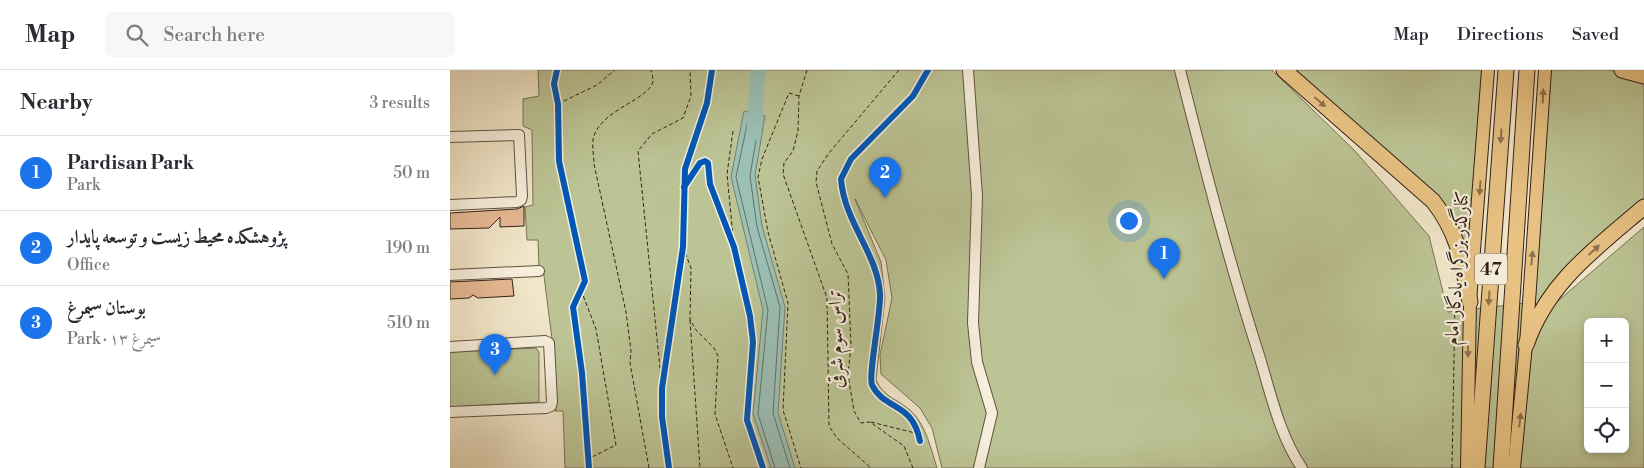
<!DOCTYPE html>
<html lang="en">
<head>
<meta charset="utf-8">
<style>
	body { margin:0; font-family:"Libre Bodoni",Amiri,serif; background:#f7f7f7; color:#2b2b33 }
	.controls { position:absolute; right:15px; bottom:15px; display:grid; overflow:hidden; border-radius:8px; box-shadow:0 2px 8px #0003 }
	.controls button { width:45px; height:45px; display:grid; place-items:center; padding:0; border:0; border-bottom:1px solid #e1e1e2; background:#fff; color:#2b2b33; font:25px sans-serif }
	.you { position:absolute; left:678px; top:150px; width:18px; height:18px; margin:-12px; border:4px solid #fff; border-radius:50%; background:#1a73e8; box-shadow:0 0 0 8px #1a73e833 }
	.badge { display:grid; place-items:center; width:32px; height:32px; border-radius:50%; background:#1a73e8; color:#fff; font-size:16px; font-weight:700 }
	.pin { position:absolute; translate:-50% -41px; filter:drop-shadow(0 1px 2px #0008) }
	.pin::after { content:''; position:absolute; top:26px; width:18px; height:15px; background:inherit; clip-path:polygon(0 0,100% 0,50% 100%) }
	.list { margin:0; padding:0; list-style:none }
	h2 { display:flex; justify-content:space-between; align-items:center; height:65px; margin:0; padding:0 20px; font-size:21px }
	h2 small { font-size:16px; font-weight:400; color:#7c7c81 }
	.list li { display:grid; grid-template-columns:32px 1fr auto; gap:15px; align-items:center; box-sizing:border-box; height:75px; padding:0 20px; border-top:1px solid #e1e1e2 }
	.list b { display:block; font-size:19px; white-space:nowrap }
	.list p { margin:0; font-size:16px; white-space:nowrap; color:#7c7c81 }
	.list em { font-size:16px; font-style:normal; color:#7c7c81 }
	.icon { flex:none; width:28px; height:28px; fill:none; stroke:currentColor; stroke-width:2; stroke-linecap:round; stroke-linejoin:round }
	.map { position:relative; flex:none; width:1194px; height:398px; overflow:hidden }
	header { display:flex; align-items:center; gap:30px; box-sizing:border-box; height:70px; padding:0 25px; background:#fff; border-bottom:1px solid #e1e1e2 }
	header strong { font-size:24px }
	nav { display:flex; gap:28px; margin-inline-start:auto; font-size:18px }
	.search { width:350px; height:45px; background:#f7f7f7; display:flex; align-items:center; gap:12px; box-sizing:border-box; padding:0 18px; border-radius:8px; color:#7c7c81; font-size:19px }
	main { display:flex }
	aside { flex:1; background:#fff }
	.map>svg:first-child { display:block }
</style>
</head>
<body>
<header>
<strong>Map</strong>
<div class="search"><svg class="icon" aria-label="search" viewBox="0 0 24 24"><circle cx="10" cy="10" r="6"/><path d="M15 15l6 6"/></svg>Search here</div>
<nav><a>Map</a><a>Directions</a><a>Saved</a></nav>
</header>
<main>
<aside>
<h2>Nearby<small>3 results</small></h2>
<ul class="list">
<li><span class="badge">1</span><div><b>Pardisan Park</b><p>Park</p></div><em>50 m</em></li>
<li><span class="badge">2</span><div><b>پژوهشکده محیط زیست و توسعه پایدار</b><p>Office</p></div><em>190 m</em></li>
<li><span class="badge">3</span><div><b>بوستان سیمرغ</b><p>Park · سیمرغ ۱۳</p></div><em>510 m</em></li>
</ul>
</aside>
<div class="map">
<svg width="1194" height="398" viewBox="0 0 1194 398">
	<rect width="100%" height="100%" fill="#f1e6c9"/>
	<filter id="stains"><feTurbulence type="fractalNoise" baseFrequency=".004" numOctaves="4"/><feColorMatrix values="0 0 0 0 .2 0 0 0 0 .09 0 0 0 0 .02 0 0 0 .5 -.17"/></filter>
	<radialGradient id="worn" r=".72"><stop offset=".6" stop-color="#630" stop-opacity="0"/><stop offset="1" stop-color="#630" stop-opacity=".3"/></radialGradient>
	<g fill="#bcc495" stroke="#787256" fill-rule="evenodd">
		<path d="M88 0H822L905 81 979 166 998 242 1084 232 1098 0H1160L1194 11V131L1091 232 1109 230 1194 157V398H492L482 358 470 338 431 304 430 285 442 228 436 190 405 129 431 192 435 228 426 310C433 327 448 329 461 341 476 355 481 379 487 398H115L113 341H105L102 269 93 198 89 197 88 170H77L75 137 83 135 82 60 73 56V29L89 26ZM1138 252H1175V379H1138Z"/>
		<path d="M840 0H1033L1019 216 1003 151Z"/>
		<path d="M86 278 89 282V332L0 337V282Z"/>
	</g>
	<path fill="#9bc0b6" stroke="#728076" d="M294 41 315 46 305 105 312 156 335 237 328 343 345 398H321L303 344 313 240 281 107Z"/>
	<g fill="none" stroke-linecap="round" stroke-linejoin="round">
		<path stroke="#687066" stroke-width="1" d="M325 398 308 344 318 240 286 107 298 50 300 48 309 52 300 106 307 157 330 237 323 343 340 398"/>
		<path stroke="#9bc0b6" stroke-width="15" d="M304 63 308 0"/>
	</g>
	<g fill="#e6b994" stroke="#342017">
		<path d="M74 136V156L50 157V147L39 158 0 159V143L67 139Z"/>
		<path d="M62 209 64 226 28 228 23 225 19 228 0 229V212Z"/>
	</g>
	<g fill="none" stroke-linecap="round" stroke-linejoin="round">
		<g stroke="#635244" stroke-width="12">
			<g id="minor">
				<path d="M518 0 527 126 523 253 527 292 542 343 529 398"/>
				<path d="M730 0C754 95 778 188 808 282 820 320 829 365 852 398"/>
				<path d="M0 67 69 65 72 126 71 130 67 132 0 135"/>
				<path d="M0 205 89 201"/>
				<path d="M0 277 95 271 99 273 102 332 101 336 96 338 0 342"/>
			</g>
		</g>
		<g stroke="#342017" stroke-width="14">
			<g id="major">
				<path d="M1017 398 1020 232 1038 0"/>
				<path d="M1064 398 1076 275 1095 0"/>
			</g>
		</g>
		<g stroke="#342017" stroke-width="17">
			<g id="highway">
				<path d="M834 0 983 131C1009 164 1012 192 1020 232"/>
				<path d="M1172 0 1194 6"/>
				<path d="M1076 275C1097 213 1146 178 1194 137"/>
				<path d="M1027 398 1056 0"/>
				<path d="M1051 398 1077 0"/>
			</g>
		</g>
		<g stroke="#342017" stroke-width="1" stroke-dasharray="4 2.5" stroke-linecap="butt">
			<path d="M357 0 349 26 348 61 343 81 334 93 333 104 377 228 379 356 387 368 421 398"/>
			<path d="M449 0 379 83 367 101 366 112 382 174 398 204 401 275 398 305 404 341 411 353 420 352 454 376 463 398"/>
			<path d="M349 26 339 23 312 89 308 107 318 162 338 233 333 340 351 398"/>
			<path d="M108 34 147 15 165 0"/>
			<path d="M283 61 277 104 284 177"/>
			<path d="M233 177 241 198 240 250 246 260 264 278 268 286 265 344 283 398"/>
			<path d="M131 220 146 259 166 375 138 389"/>
			<path d="M240 250 250 398"/>
			<path d="M212 318 188 81 202 64 233 48 241 26 240 0"/>
			<path d="M421 352 469 364"/>
			<path d="M199 398 180 293 181 281 176 242 144 94C144 87 142 78 143 70 148 40 200 30 203 11 203 8 202 4 201 0"/>
			<path d="M1002 398 1005 234 1008 230"/>
		</g>
		<use href="#minor" stroke="#f6efdc" stroke-width="10"/>
		<use href="#major" stroke="#e8c384" stroke-width="12"/>
		<use href="#highway" stroke="#e8c384" stroke-width="15"/>
		<g stroke="#f6efdc" stroke-width="9">
			<g id="cycleway">
				<path d="M107 0 104 14 108 34 109 91 135 211 123 237 132 303 139 398"/>
				<path d="M234 117 250 93 255 91 258 93 260 114 284 177 300 246 303 272 297 350 313 398"/>
				<path d="M470 371C462 331 435 341 422 315 418 305 431 244 430 224 428 184 394 152 391 109L401 89 463 26 478 0"/>
				<path d="M219 398 212 347V318L233 177 235 99 257 33 262 0"/>
			</g>
		</g>
		<use href="#cycleway" stroke="#0057b8" stroke-width="6"/>
	</g>
	<defs><path id="oneway-solid" d="M-6-.8H1V-3.2L6.5 0L1 3.2V.8H-6Z" transform="scale(1.25)"/></defs>
	<g fill="#8e724e">
		<use href="#oneway-solid" transform="translate(1093 26) rotate(-88)"/>
		<use href="#oneway-solid" transform="translate(870 32) rotate(41)"/>
		<use href="#oneway-solid" transform="translate(1051 66) rotate(94)"/>
		<use href="#oneway-solid" transform="translate(1030 118) rotate(94)"/>
		<use href="#oneway-solid" transform="translate(1144 180) rotate(-42)"/>
		<use href="#oneway-solid" transform="translate(1082 188) rotate(-84)"/>
		<use href="#oneway-solid" transform="translate(1039 228) rotate(94)"/>
		<use href="#oneway-solid" transform="translate(1018 280) rotate(90)"/>
		<use href="#oneway-solid" transform="translate(1070 350) rotate(-83)"/>
	</g>
	<g text-anchor="middle" stroke-width="4.5" stroke-linejoin="round" paint-order="stroke">
		<rect fill="#f6efdc" stroke="#6e5e52" stroke-width="1" x="1025" y="183.5" width="32" height="31" rx="4"/>
		<g font-size="18" font-weight="bold" fill="#342017">
			<text x="1041" y="205">47</text>
		</g>
		<g font-size="19" fill="#342017" stroke="#f6efdc">
			<text transform="translate(1006 198) rotate(-86)" y="7">کنارگذر بزرگراه یادگار امام</text>
			<text transform="translate(385 269) rotate(-91)" y="7">تراس سوم شرقی</text>
		</g>
	</g>
	<rect width="100%" height="100%" filter="url(#stains)"/>
	<rect width="100%" height="100%" fill="url(#worn)"/>
</svg>
<div class="controls">
<button>+</button>
<button>−</button>
<button><svg class="icon" aria-label="locate" viewBox="0 0 24 24"><circle cx="12" cy="12" r="6"/><path d="M12 2v4M12 18v4M2 12h4M18 12h4"/></svg></button>
</div>
<div class="you"></div>
<div class="pin badge" style="left:714px;top:209px">1</div>
<div class="pin badge" style="left:435px;top:128px">2</div>
<div class="pin badge" style="left:45px;top:305px">3</div>
</div>
</main>
</body>
</html>
